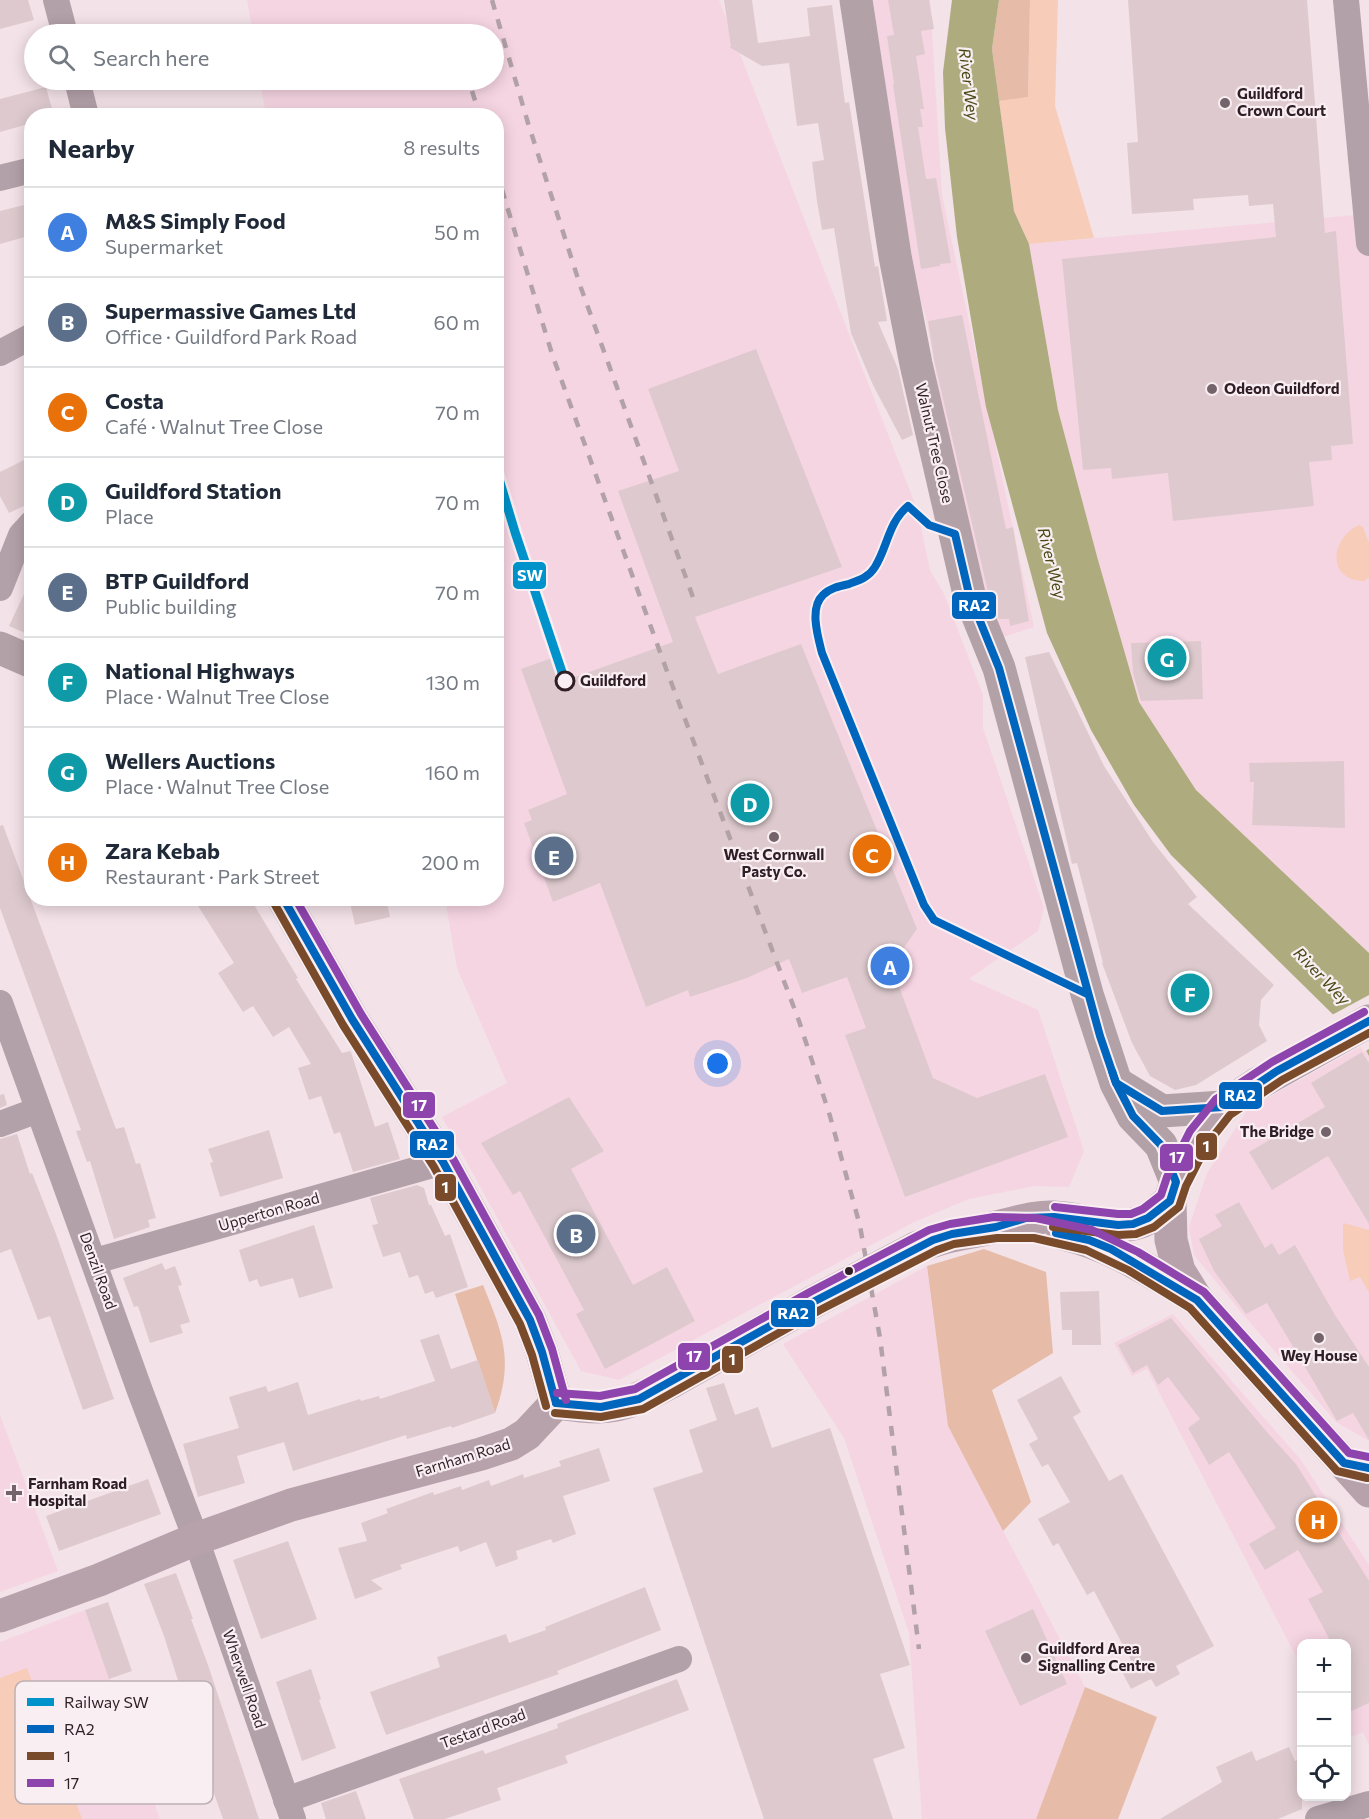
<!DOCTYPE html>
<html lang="en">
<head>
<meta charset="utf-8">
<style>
	body { margin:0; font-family:Commissioner,sans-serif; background:#f2f2f3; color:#1f2937 }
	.controls { position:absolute; right:18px; bottom:18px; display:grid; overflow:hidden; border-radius:12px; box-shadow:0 3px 15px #0003 }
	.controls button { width:54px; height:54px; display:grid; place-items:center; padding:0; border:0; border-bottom:2px solid #e0e1e3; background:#fff; color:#1f2937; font:30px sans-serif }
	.you { position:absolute; left:718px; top:1064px; width:21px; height:21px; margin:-15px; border:4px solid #fff; border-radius:50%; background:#1a73e8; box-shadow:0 0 0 9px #1a73e833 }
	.badge { display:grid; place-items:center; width:39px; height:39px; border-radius:50%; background:#1a73e8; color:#fff; font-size:20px; font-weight:700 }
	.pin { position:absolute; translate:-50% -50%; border:3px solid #fff; box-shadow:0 2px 6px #0006 }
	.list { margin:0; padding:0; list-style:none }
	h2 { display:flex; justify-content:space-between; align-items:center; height:78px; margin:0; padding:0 24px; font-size:26px }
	h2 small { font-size:20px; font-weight:400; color:#747a83 }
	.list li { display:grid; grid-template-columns:39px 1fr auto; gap:18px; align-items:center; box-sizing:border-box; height:90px; padding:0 24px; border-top:2px solid #e0e1e3 }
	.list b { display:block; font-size:22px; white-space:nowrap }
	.list p { margin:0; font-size:20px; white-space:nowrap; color:#747a83 }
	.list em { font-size:20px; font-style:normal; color:#747a83 }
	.icon { flex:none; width:33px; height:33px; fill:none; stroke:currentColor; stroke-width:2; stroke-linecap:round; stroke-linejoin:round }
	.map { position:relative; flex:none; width:1369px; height:1819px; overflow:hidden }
	.search { position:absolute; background:#fff; box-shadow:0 3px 15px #0003; left:24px; top:24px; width:480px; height:66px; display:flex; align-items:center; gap:15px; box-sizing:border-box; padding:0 21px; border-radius:33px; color:#747a83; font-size:22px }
	.panel { position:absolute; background:#fff; box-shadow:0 3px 15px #0003; left:24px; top:108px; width:480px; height:798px; border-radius:24px }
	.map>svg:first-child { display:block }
</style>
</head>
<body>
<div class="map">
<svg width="1369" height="1819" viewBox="0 0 1369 1819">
	<rect width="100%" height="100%" fill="#f3e2e8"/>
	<g fill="#f6d5e2">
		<path d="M247 0H719L917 509 930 570 944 594 983 695V728L1044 908 1038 931 969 979 1038 1010 1084 1151 1069 1187 1035 1186 969 1199 914 1222 619 1380 581 1371 442 1117 507 1083 457 968 445 899 496 898V116L266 115 260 80H494V34H253Z"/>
		<path d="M873 0H930L942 195 1034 627 1000 638 980 589 943 415 926 317 912 276Z"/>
		<path d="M1367 214 1369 238V953L1196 790 1139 702 1098 560 1058 410 1029 244Z"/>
		<path d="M1363 1045 1369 1056V1441L1336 1422 1252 1325 1194 1255 1189 1227 1207 1173 1248 1109Z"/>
		<path d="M927 1266 948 1426 1085 1687 1036 1819H922L909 1633 844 1438 783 1344Z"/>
		<path d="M1173 1314 1301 1460 1369 1565V1745L1363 1732 1347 1739 1346 1644H1302L1301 1666 1147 1369 1132 1376 1114 1343Z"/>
		<path d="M0 1415 58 1571 0 1592Z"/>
		<path d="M85 1610 160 1819H0V1642Z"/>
	</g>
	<g fill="#f7ccb9">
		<path d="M1030 0H1058L1055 106 1094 238 1029 244 1014 211 999 101 1028 97Z"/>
		<path d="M1359 525 1363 527 1369 543V577L1365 581C1326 581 1330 538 1359 525Z"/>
		<path d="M1343 1223 1369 1230V1292L1360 1277 1350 1281 1343 1250Z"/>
		<path d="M27 1668 82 1819H0V1678Z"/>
	</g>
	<g fill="#e6bca9">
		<path d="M999 0H1030L1028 97 999 101 992 49Z"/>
		<path d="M984 1249 1046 1272 1053 1353 992 1390 1031 1502 1003 1531 948 1426 927 1266Z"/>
		<path d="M483 1285C503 1334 514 1361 495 1413L455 1294Z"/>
		<path d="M1085 1687 1157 1717 1118 1819H1036Z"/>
	</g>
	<path fill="#aeac7e" d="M952 0H999L992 49 1014 211 1029 244 1058 410 1098 560 1139 702 1196 790 1369 953V1056L1363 1044 1171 855 1134 805 1091 730 1047 633 986 407 957 237 945 128 943 72Z"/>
	<path fill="#f3e2e8" d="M1369 995V1049L1364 1052 1360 1046 1330 1016Z"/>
	<g fill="#decace">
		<path d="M0 0H28L34 20 0 29Z"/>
		<path d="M724 0H752L758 43 810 36 807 8 832 5 845 103 849 102 875 267 878 266 887 321 878 322 898 369 913 435 902 440 873 385 851 333 834 228 822 230 817 201 812 162 824 160 818 123 797 126 789 63 762 66 729 47H731Z"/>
		<path d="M888 0H929L934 29 921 31 925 54 916 56 924 109H920L923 127H918L926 179 936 178 946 234 951 263 940 264V266L921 269 893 85 894 84 887 36 894 35Z"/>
		<path d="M1128 0H1307L1325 233 1336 231 1353 444 1331 446 1332 460 1309 462 1314 506 1173 521 1168 473 1112 479 1111 468 1083 470 1062 259 1276 237 1273 204 1249 206 1248 195 1193 199 1194 210 1132 214 1127 143 1138 142Z"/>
		<path d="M46 87 54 116H32V123L0 132V99Z"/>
		<path d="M32 203V235L0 244V211Z"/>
		<path d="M962 315 1006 529 1013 527 1029 621 1010 626 1009 619H999L987 588 934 360 928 321Z"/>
		<path d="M756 349 842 567 695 617 718 674 801 644 917 929 899 955 909 977 897 981 933 1078 977 1098 1045 1074 1068 1137 905 1197 845 1035 866 1028 847 977 802 993 789 959 747 978 690 997 688 990 646 1007 600 883 553 902 524 823 532 820 528 810 567 794 521 669 552 658 561 682 673 642 618 491 679 471 648 389Z"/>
		<path d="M32 456V502L9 513 0 496V472Z"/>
		<path d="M32 577V636L9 626Z"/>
		<path d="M1201 641 1203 699 1141 701 1133 673 1131 643Z"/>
		<path d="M1049 652 1104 766 1153 842 1197 897 1188 904 1274 985 1261 1000 1259 1025 1267 1041 1196 1085 1175 1090 1150 1076 1132 1043 1102 963H1103L1077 863 1072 864 1025 657Z"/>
		<path d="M1344 761 1345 828 1252 825 1254 782H1250L1249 763Z"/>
		<path d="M3 825 116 1129 124 1127 136 1164 140 1163 156 1218 148 1220 150 1227 114 1239 90 1161 87 1162 76 1131 81 1130 0 908V826Z"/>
		<path d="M193 898H250L298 978 296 979 342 1053 350 1051 351 1052 375 1127 388 1122 400 1159 353 1172 340 1132 334 1134 321 1096 309 1100 298 1068 311 1064 289 1027 273 1037 253 1006 243 1012 218 973 234 963Z"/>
		<path d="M349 898H386L390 917 355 925Z"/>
		<path d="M1362 1052 1369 1063V1224L1328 1156 1272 1190 1249 1152 1325 1107 1311 1083Z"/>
		<path d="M4 1094 7 1105 0 1108V1095Z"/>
		<path d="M569 1097 604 1151 571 1169 633 1285 667 1267 695 1321 605 1369 576 1314 584 1310 520 1191 513 1195 481 1143Z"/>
		<path d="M269 1130 283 1178 220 1197 210 1163 213 1162 208 1149Z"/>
		<path d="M17 1134 30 1174 32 1173 56 1234 114 1399 83 1410 50 1316 38 1320 11 1249 0 1253V1139Z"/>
		<path d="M417 1185 424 1188 429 1205H431L445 1236 450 1234 468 1287 436 1298 433 1291 425 1294 418 1275 409 1278 400 1252 383 1257 372 1225 378 1224 370 1198Z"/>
		<path d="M1239 1202 1265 1248 1272 1243 1279 1255 1295 1245 1335 1315 1369 1367V1440L1353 1413 1337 1421 1267 1303 1246 1314 1214 1271 1199 1239 1222 1226 1215 1215Z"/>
		<path d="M314 1225 333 1288 299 1298 293 1278 260 1287 257 1279 249 1282 239 1250Z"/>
		<path d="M162 1263 165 1270 175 1266 182 1285 178 1286 190 1322 180 1325 183 1333 150 1343 138 1306 134 1307 123 1278Z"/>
		<path d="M1099 1291 1101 1345H1072V1330H1062L1060 1292Z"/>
		<path d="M1171 1318 1266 1431 1296 1464 1369 1581V1703L1347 1713V1644H1332L1308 1599 1323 1592 1298 1550 1265 1570 1249 1544 1276 1528 1229 1452 1209 1465 1188 1428 1200 1419 1168 1377 1158 1385 1147 1365 1133 1373 1118 1345Z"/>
		<path d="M439 1334 451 1369 478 1360 495 1413 452 1428 451 1426 407 1439 406 1435 293 1471 284 1442 237 1456 245 1483 198 1497 183 1444 239 1428 229 1397 266 1386 268 1392 298 1382 308 1415 360 1399 361 1401 379 1396 380 1399 435 1381 420 1340Z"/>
		<path d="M1061 1376 1081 1412 1073 1417 1109 1481 1122 1474 1214 1646 1176 1666 1180 1674 1156 1687 1151 1679 1131 1689 1121 1670 1133 1664 1094 1591 1087 1595 1058 1543 1053 1546 1038 1519 1070 1502 1048 1464 1042 1467 1029 1444 1038 1439 1017 1400Z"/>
		<path d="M724 1383 735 1415 758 1407 772 1448 830 1428 910 1665 880 1674 905 1748 873 1759 893 1819H764L653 1488 703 1472 689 1430 717 1420 706 1388Z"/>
		<path d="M599 1448 610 1481 563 1496 576 1534 553 1543 551 1539 516 1551 518 1559 496 1567 486 1542 460 1552 458 1546 400 1565 402 1569 371 1580 383 1589 355 1599 338 1548 367 1541 361 1523 388 1513 386 1509 433 1492 434 1495 461 1486 462 1490 489 1480 491 1486 523 1474 524 1478 561 1466 559 1461Z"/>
		<path d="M148 1479 161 1514 59 1551 46 1516Z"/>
		<path d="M288 1541 317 1619 261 1639 233 1560Z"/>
		<path d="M176 1573 193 1619H191L208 1665 259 1819H223L192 1731H194L164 1636 144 1584Z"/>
		<path d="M645 1587 661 1630 557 1671 559 1674 386 1735 370 1692 440 1667 437 1657 506 1634 509 1643 546 1630 545 1627Z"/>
		<path d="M108 1602 132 1671 109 1679 85 1610Z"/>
		<path d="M1033 1609 1067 1684 1020 1706 985 1631Z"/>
		<path d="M311 1669 321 1699 319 1700 336 1748 302 1761 276 1682Z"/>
		<path d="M677 1679 689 1710 565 1756 568 1763 497 1788 501 1800 445 1819H414L399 1779 483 1750 485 1754 558 1728 557 1724Z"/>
		<path d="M1289 1747 1295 1761 1302 1758V1809L1278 1819H1160L1222 1782 1216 1767 1252 1751 1256 1761Z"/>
		<path d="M356 1791 366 1819H326L321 1803Z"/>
	</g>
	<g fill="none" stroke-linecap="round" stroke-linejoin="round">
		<g stroke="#b3a1a9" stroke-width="26">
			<path d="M56 0 65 34"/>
			<path d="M1346 0 1369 243"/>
			<path d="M77 80 86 116"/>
			<path d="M0 178 32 170"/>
			<path d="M0 353 32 336"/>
			<path d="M0 588 21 535 32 523"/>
			<path d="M0 1003 140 1391 196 1539 293 1819"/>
			<path d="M0 1124 38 1110"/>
			<path d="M95 1261 443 1162"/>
			<path d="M286 1800 679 1659"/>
			<path d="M1318 1819 1369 1804"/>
		</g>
		<g stroke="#b3a1a8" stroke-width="33">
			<path d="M856 0 895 256 916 364 969 594 999 668 1087 994 1116 1083 1133 1116 1161 1145 1176 1182"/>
			<path d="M0 648 32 662"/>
			<path d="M283 898 352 1019 443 1162 530 1320 542 1352 556 1403"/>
			<path d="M1118 1084 1162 1111 1223 1107"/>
		</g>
		<g stroke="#b7a2ac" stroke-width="33">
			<path d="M1369 1021 1257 1084 1223 1107 1199 1137 1176 1182 1170 1201 1171 1240 1179 1271 1197 1300 1369 1491"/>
			<path d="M1063 1234C1112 1245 1153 1273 1196 1299"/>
			<path d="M916 1248C943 1235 967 1234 996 1227 1016 1223 1033 1216 1054 1217 1084 1218 1120 1235 1149 1218 1156 1213 1163 1206 1170 1201"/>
			<path d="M0 1616 99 1580 196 1539 291 1505 481 1454 511 1444 527 1434 556 1403C570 1405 585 1407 599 1407 625 1407 649 1394 671 1382"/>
		</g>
		<g stroke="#b2a2a8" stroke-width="4.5" stroke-dasharray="10 10" stroke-linecap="butt">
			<path d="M492 0 528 123 581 288 694 600"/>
			<path d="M472 91 480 116"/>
			<path d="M496 170 552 354 668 674 799 1021 830 1116 860 1226 880 1338 919 1649"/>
		</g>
		<path stroke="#b7a2ac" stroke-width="33" d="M671 1382 815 1301 916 1248"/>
		<g stroke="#f9eef2" stroke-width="12">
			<g id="bus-1">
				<path d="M283 898 352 1019 443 1162 530 1320 542 1352 556 1403"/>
				<path d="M1112 1071 1116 1083 1162 1111 1223 1107 1277 1071 1369 1021"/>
				<path d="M1056 1233 1089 1240 1111 1249 1197 1300 1344 1463 1369 1468"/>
				<path d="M556 1403 601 1407 639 1399 815 1301 933 1240 952 1234 996 1227 1026 1218 1054 1217 1118 1225 1133 1224 1148 1218 1170 1201 1176 1182 1161 1145 1133 1116 1116 1083 1100 1036 999 668 969 594 955 534 929 525 908 506C888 523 888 546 875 567 869 577 860 580 849 584 840 586 830 588 823 595 809 608 818 637 822 653L924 905 934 920 1087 994"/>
			</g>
		</g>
		<g stroke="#f9eef2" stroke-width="12">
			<g id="bus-2">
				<path d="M274 903 343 1025 434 1167 520 1324 532 1355 546 1406"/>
				<path d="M1053 1227 1118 1235 1136 1234 1154 1227 1179 1207 1186 1186 1208 1143 1230 1115 1282 1080 1369 1033"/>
				<path d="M555 1413 601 1417 643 1409 820 1310 937 1250 954 1244 997 1238H1034L1086 1250 1128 1270 1190 1308 1337 1471 1367 1478"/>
			</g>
		</g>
		<g stroke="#f9eef2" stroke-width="12">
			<g id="bus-3">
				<path d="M295 898 361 1014 452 1157 539 1315 552 1349 566 1400"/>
				<path d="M1055 1207 1118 1214H1131L1143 1209 1161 1195 1167 1177 1190 1131 1216 1099 1272 1062 1364 1012"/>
				<path d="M557 1393 600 1396 635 1389 810 1292 929 1230 950 1224 994 1217 1036 1218 1092 1230 1138 1252 1204 1292 1349 1453 1369 1457"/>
			</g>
		</g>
		<use href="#bus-1" stroke="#0065bd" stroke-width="8"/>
		<use href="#bus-2" stroke="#7a4b2a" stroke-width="8"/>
		<use href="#bus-3" stroke="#8e44ad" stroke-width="8"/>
		<g stroke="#f9eef2" stroke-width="14">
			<path id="rail-1" d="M496 469 515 532 565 681"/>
		</g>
		<use href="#rail-1" stroke="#0092cb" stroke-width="9"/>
	</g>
	<g fill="#74636a" stroke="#f9eef2" stroke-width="2">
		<circle cx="1225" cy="103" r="6"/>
		<circle cx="1212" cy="389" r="6"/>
		<circle cx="774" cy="837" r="6"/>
		<circle cx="1326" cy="1132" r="6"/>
		<circle cx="1319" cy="1338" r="6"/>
		<path d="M11 1484h6v6h6v6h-6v6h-6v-6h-6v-6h6z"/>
		<circle cx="1026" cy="1658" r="6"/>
	</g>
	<circle fill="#f9eef2" stroke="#301e26" stroke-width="3" cx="565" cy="681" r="9"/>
	<circle fill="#301e26" stroke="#f9eef2" stroke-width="2" cx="849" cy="1271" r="5"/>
	<g text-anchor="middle" stroke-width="4.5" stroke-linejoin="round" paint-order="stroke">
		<g font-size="15" font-weight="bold" fill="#301e26" stroke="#f9eef2" text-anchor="start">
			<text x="1237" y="99">Guildford<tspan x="1237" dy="17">Crown Court</tspan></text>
			<text x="1224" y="394">Odeon Guildford</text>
			<text x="774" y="860" text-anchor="middle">West Cornwall<tspan x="774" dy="17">Pasty Co.</tspan></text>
			<text x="1314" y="1137" text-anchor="end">The Bridge</text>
			<text x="1319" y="1361" text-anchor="middle">Wey House</text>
			<text x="28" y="1489">Farnham Road<tspan x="28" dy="17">Hospital</tspan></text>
			<text x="1038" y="1654">Guildford Area<tspan x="1038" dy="17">Signalling Centre</tspan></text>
		</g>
		<g font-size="15" fill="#301e26" stroke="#f9eef2">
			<text transform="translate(934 443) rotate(77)" y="5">Walnut Tree Close</text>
			<text transform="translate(269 1212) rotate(-16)" y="5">Upperton Road</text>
			<text transform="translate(98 1271) rotate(70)" y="5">Denzil Road</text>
			<text transform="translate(463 1458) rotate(-17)" y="5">Farnham Road</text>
			<text transform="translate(244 1679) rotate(71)" y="5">Wherwell Road</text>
			<text transform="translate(483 1729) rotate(-20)" y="5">Testard Road</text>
		</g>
		<g font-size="15" font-weight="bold" fill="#301e26" stroke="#f9eef2" text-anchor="start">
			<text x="580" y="686">Guildford</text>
		</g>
		<g font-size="16" font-style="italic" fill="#474a15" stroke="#f9eef2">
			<text transform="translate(969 84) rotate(83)" y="6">River Wey</text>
			<text transform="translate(1052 563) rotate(76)" y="6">River Wey</text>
			<text transform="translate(1322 976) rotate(46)" y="6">River Wey</text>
		</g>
	</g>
	<rect x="15" y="1681" width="198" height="123" rx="9" fill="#f9eef2" stroke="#bdb0b5" stroke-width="1.5"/>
	<rect x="27" y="1698" width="27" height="8" fill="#0092cb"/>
	<rect x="27" y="1725" width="27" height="8" fill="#0065bd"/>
	<rect x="27" y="1752" width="27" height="8" fill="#7a4b2a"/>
	<rect x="27" y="1779" width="27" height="8" fill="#8e44ad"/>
	<g font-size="16" fill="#301e26">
		<text x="64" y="1708">Railway SW</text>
		<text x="64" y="1735">RA2</text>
		<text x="64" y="1762">1</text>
		<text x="64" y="1789">17</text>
	</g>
	<g stroke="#f9eef2" stroke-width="2">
		<rect x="512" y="561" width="35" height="29" rx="6" fill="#0092cb"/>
		<rect x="951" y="591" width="46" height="29" rx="6" fill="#0065bd"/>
		<rect x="1218" y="1081" width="45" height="29" rx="6" fill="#0065bd"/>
		<rect x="402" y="1091" width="34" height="28" rx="6" fill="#8e44ad"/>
		<rect x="409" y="1130" width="46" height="29" rx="6" fill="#0065bd"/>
		<rect x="1195" y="1132" width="23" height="29" rx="6" fill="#7a4b2a"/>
		<rect x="1159" y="1143" width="35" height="29" rx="6" fill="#8e44ad"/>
		<rect x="434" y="1173" width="23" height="29" rx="6" fill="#7a4b2a"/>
		<rect x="770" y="1299" width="46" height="29" rx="6" fill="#0065bd"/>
		<rect x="677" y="1342" width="34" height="29" rx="6" fill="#8e44ad"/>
		<rect x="721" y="1345" width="23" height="29" rx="6" fill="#7a4b2a"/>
	</g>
	<g font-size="16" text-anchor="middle" font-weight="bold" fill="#fff">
		<text x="530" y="581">SW</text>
		<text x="974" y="611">RA2</text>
		<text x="1240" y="1101">RA2</text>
		<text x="419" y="1111">17</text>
		<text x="432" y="1150">RA2</text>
		<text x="1206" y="1152">1</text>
		<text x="1177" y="1163">17</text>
		<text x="445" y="1193">1</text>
		<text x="793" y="1319">RA2</text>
		<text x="694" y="1362">17</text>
		<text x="732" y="1365">1</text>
	</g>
</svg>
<div class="controls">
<button>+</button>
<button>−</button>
<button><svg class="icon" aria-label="locate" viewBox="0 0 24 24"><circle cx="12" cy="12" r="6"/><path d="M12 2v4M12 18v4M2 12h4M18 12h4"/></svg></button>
</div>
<div class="you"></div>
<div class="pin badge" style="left:890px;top:966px;background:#3f7fe0">A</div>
<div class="pin badge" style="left:576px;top:1234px;background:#5c6f8a">B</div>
<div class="pin badge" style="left:872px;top:854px;background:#e8710a">C</div>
<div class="pin badge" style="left:750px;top:803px;background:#0f9aa8">D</div>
<div class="pin badge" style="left:554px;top:856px;background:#5c6f8a">E</div>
<div class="pin badge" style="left:1190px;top:993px;background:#0f9aa8">F</div>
<div class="pin badge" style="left:1167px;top:658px;background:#0f9aa8">G</div>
<div class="pin badge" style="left:1318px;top:1520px;background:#e8710a">H</div>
<div class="search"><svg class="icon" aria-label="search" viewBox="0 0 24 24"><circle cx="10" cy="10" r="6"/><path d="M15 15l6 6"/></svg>Search here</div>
<section class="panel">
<h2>Nearby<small>8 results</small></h2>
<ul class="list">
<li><span class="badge" style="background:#3f7fe0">A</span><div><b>M&amp;S Simply Food</b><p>Supermarket</p></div><em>50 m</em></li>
<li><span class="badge" style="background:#5c6f8a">B</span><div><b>Supermassive Games Ltd</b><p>Office · Guildford Park Road</p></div><em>60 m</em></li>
<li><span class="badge" style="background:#e8710a">C</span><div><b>Costa</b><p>Café · Walnut Tree Close</p></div><em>70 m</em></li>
<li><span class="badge" style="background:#0f9aa8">D</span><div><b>Guildford Station</b><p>Place</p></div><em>70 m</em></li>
<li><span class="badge" style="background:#5c6f8a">E</span><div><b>BTP Guildford</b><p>Public building</p></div><em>70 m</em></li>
<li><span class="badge" style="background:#0f9aa8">F</span><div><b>National Highways</b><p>Place · Walnut Tree Close</p></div><em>130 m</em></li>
<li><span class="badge" style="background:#0f9aa8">G</span><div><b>Wellers Auctions</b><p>Place · Walnut Tree Close</p></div><em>160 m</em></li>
<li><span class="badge" style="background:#e8710a">H</span><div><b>Zara Kebab</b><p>Restaurant · Park Street</p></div><em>200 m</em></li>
</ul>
</section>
</div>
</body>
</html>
